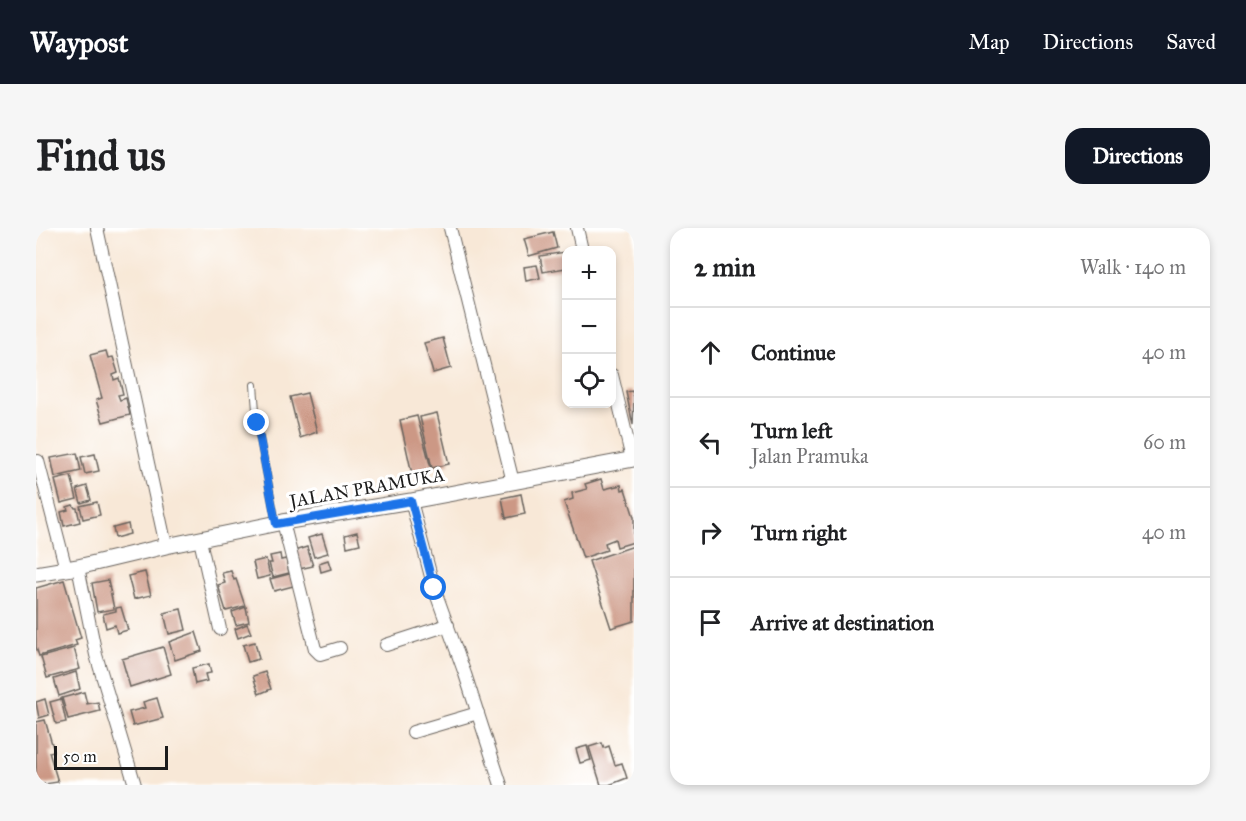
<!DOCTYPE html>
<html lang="en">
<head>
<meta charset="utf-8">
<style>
	body { margin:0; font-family:"IM FELL Great Primer",serif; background:#f6f6f6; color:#202124 }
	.controls { position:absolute; right:18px; top:18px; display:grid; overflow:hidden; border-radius:12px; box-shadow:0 3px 9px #0003 }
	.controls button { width:54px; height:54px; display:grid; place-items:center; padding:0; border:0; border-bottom:2px solid #e0e0e0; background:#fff; color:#202124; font:30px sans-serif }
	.scale { position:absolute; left:18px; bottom:15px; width:114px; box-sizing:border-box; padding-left:6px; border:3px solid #1c1c1c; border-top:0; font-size:16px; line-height:21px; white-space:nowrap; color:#1c1c1c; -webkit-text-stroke:4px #fff; paint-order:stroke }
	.stop { position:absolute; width:18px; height:18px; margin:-14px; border:4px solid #1a73e8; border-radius:50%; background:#fff }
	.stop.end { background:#1a73e8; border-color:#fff; box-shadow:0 2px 6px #0008 }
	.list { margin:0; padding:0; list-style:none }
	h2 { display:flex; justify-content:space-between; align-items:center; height:78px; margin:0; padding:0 24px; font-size:26px }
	h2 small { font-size:20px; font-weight:400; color:#757577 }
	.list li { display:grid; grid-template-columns:39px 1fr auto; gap:18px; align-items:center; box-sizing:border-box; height:90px; padding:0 24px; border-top:2px solid #e0e0e0 }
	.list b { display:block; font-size:22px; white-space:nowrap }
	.list p { margin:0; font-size:20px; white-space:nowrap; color:#757577 }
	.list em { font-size:20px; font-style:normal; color:#757577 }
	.icon { flex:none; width:33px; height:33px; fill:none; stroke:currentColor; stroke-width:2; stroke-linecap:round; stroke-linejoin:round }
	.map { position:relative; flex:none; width:598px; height:557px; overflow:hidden; border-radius:18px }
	header { display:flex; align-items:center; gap:36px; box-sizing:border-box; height:84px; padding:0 30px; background:#111827; color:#fff }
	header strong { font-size:28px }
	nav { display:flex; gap:33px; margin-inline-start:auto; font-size:21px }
	.intro { display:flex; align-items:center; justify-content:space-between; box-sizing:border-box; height:144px; padding:0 36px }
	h1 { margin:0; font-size:42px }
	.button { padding:15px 27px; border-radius:18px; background:#111827; color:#fff; font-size:21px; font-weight:700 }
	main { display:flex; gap:36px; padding:0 36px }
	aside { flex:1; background:#fff; border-radius:18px; box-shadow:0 3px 9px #0003 }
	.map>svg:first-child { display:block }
</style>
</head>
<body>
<header>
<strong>Waypost</strong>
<nav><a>Map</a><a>Directions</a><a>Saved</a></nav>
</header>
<div class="intro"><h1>Find us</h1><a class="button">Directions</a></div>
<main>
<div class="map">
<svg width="598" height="557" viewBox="0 0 598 557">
	<rect width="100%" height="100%" fill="#fff"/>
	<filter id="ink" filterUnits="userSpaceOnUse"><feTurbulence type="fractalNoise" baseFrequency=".0167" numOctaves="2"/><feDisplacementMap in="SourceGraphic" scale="12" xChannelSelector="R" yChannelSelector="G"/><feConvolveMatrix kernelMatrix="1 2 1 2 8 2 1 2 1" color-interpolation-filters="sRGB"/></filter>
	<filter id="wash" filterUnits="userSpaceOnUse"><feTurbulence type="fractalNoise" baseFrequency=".008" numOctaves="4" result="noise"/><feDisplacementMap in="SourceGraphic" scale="24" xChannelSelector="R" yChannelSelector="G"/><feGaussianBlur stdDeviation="1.35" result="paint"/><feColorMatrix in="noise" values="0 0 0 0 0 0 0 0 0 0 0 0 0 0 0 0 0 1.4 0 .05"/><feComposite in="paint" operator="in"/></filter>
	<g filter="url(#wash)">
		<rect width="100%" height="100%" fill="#f8e8d7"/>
		<g id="blocks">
			<g fill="#cc9885">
				<path d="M517 4 521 20 493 28 488 11Z"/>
				<path d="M529 24 530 40 507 44 504 28Z"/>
				<path d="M501 37 504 50 490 53 488 39Z"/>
				<path d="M407 110 415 140 397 145 388 115Z"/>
				<path d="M70 123 72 130 77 129 82 145 77 147 78 152 83 150 87 166 82 167 84 172 90 170 94 187 67 194 60 172 66 170 54 127Z"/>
				<path d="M596 163 598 169 597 197 590 164Z"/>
				<path d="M271 165 281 204 264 210 254 169Z"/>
				<path d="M401 185 413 236 396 240 384 189Z"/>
				<path d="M381 188 395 240 376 246 364 192Z"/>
				<path d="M41 225 45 243 19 249 15 230Z"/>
				<path d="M59 226 63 243 49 246 45 229Z"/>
				<path d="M35 248 41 271 25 275 19 252Z"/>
				<path d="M565 251 568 261 585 257 586 262 589 261 598 289V314L581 319 579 311 569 315 571 322 547 330 528 274 537 271 536 265 551 261 549 256Z"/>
				<path d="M51 258 55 272 45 275 41 261Z"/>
				<path d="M485 266 489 286 470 290 466 270Z"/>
				<path d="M61 274 64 287 47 291 44 278Z"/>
				<path d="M37 277 39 280H41L44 294 28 298 25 284 32 282 31 279Z"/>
				<path d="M92 296 94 306 79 310 77 300Z"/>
				<path d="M321 304 324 316 311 319 309 307Z"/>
				<path d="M286 306 292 325 278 329 272 310Z"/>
				<path d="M598 318V393L575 400 553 333Z"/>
				<path d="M271 319 277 338 263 341 258 323Z"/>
				<path d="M244 326 245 332 250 331 253 345 237 349 233 335H236L234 328Z"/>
				<path d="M230 331 234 348 221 351 217 334Z"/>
				<path d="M292 332 295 341 285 344 283 335Z"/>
				<path d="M195 343 198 352 200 351 209 378 190 383 182 357 189 355 186 345Z"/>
				<path d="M109 344 115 367 98 371 92 348Z"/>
				<path d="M257 345 261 357 238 363 234 351Z"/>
				<path d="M28 352 45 410 39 412 41 417 3 428 0 419V360Z"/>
				<path d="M72 352 78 381 61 384 56 355Z"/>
				<path d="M85 379 92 402 81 405 79 397 70 400 67 386 80 383V380Z"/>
				<path d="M210 379 213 394 200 397 196 384Z"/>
				<path d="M145 381 150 402 133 406 128 385Z"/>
				<path d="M211 396 215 405 202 410 199 401Z"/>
				<path d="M160 404 166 423 139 432 133 414Z"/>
				<path d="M219 414 223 431 212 434 207 417Z"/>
				<path d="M127 419 135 446 94 459 86 431Z"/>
				<path d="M38 420 44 441 11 450 5 429Z"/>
				<path d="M173 436 175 445 169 446 171 453 159 456 156 440Z"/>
				<path d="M40 444 44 461 23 468 18 451Z"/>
				<path d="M229 444 235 461 223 466 217 448Z"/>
				<path d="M48 464 51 476 62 474 64 483 32 491 26 470Z"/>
				<path d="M121 470 127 490 97 498 93 484 109 480 107 474Z"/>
				<path d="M9 471 13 487 3 490 0 474Z"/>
				<path d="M25 471 30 494 20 496 14 474Z"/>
				<path d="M9 492 18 523 13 524 22 554 2 557 0 550V494Z"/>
				<path d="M566 515 568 520 573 518 579 537 586 535 591 550 573 557H565L553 519Z"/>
				<path d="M551 518 555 532 544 535 540 521Z"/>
			</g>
		</g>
	</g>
	<g filter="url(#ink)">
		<use href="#blocks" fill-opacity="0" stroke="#69635d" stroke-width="1.5"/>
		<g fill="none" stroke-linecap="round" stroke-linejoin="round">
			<g stroke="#69635d" stroke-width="8">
				<path id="service" d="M218 157 221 195 240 295"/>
			</g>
			<g stroke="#69635d" stroke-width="14">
				<g id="minor">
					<path d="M61 0 130 318"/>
					<path d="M414 0 477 254"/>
					<path d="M541 0 546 22"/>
					<path d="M576 147 596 231"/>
					<path d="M2 233 30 341"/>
					<path d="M375 273 398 360 429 446 465 557"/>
					<path d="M247 294 279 421 284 426 304 420"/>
					<path d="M164 312 184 401"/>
					<path d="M42 339 60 427 99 557"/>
					<path d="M350 417 412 397"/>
					<path d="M377 504 442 485"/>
				</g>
			</g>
			<g stroke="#69635d" stroke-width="17">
				<path id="tertiary" d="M0 346 42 339 130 318 247 294 375 273 598 231"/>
			</g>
			<use href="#service" stroke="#fff" stroke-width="6"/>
			<use href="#minor" stroke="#fff" stroke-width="12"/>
			<use href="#tertiary" stroke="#fff" stroke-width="15"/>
		</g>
	</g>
	<g fill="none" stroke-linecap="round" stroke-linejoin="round" filter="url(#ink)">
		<path stroke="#1a73e8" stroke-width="8" d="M221 195 240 296 375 273 398 360"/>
	</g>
	<g text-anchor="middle" stroke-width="6" stroke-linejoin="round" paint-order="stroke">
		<g font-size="18" fill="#1c1c1c" stroke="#fff">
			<text transform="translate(331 260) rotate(-10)" y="6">JALAN PRAMUKA</text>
		</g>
	</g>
</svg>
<div class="controls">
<button>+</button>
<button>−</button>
<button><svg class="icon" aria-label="locate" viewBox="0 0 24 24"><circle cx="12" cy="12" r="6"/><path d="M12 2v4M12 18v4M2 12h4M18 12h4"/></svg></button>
</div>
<div class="scale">50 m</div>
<div class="stop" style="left:398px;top:360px"></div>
<div class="stop end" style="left:221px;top:195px"></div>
</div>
<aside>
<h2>2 min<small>Walk · 140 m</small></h2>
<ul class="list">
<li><svg class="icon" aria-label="ahead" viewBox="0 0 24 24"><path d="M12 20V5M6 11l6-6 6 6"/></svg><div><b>Continue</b></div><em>40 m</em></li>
<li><svg class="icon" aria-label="left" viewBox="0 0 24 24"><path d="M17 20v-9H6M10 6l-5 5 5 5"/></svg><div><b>Turn left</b><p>Jalan Pramuka</p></div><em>60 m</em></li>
<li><svg class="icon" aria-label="right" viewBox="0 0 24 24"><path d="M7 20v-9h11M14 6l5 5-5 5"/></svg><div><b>Turn right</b></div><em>40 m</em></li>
<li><svg class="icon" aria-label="arrive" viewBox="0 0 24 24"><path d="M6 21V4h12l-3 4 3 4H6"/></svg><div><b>Arrive at destination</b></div></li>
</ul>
</aside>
</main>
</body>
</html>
